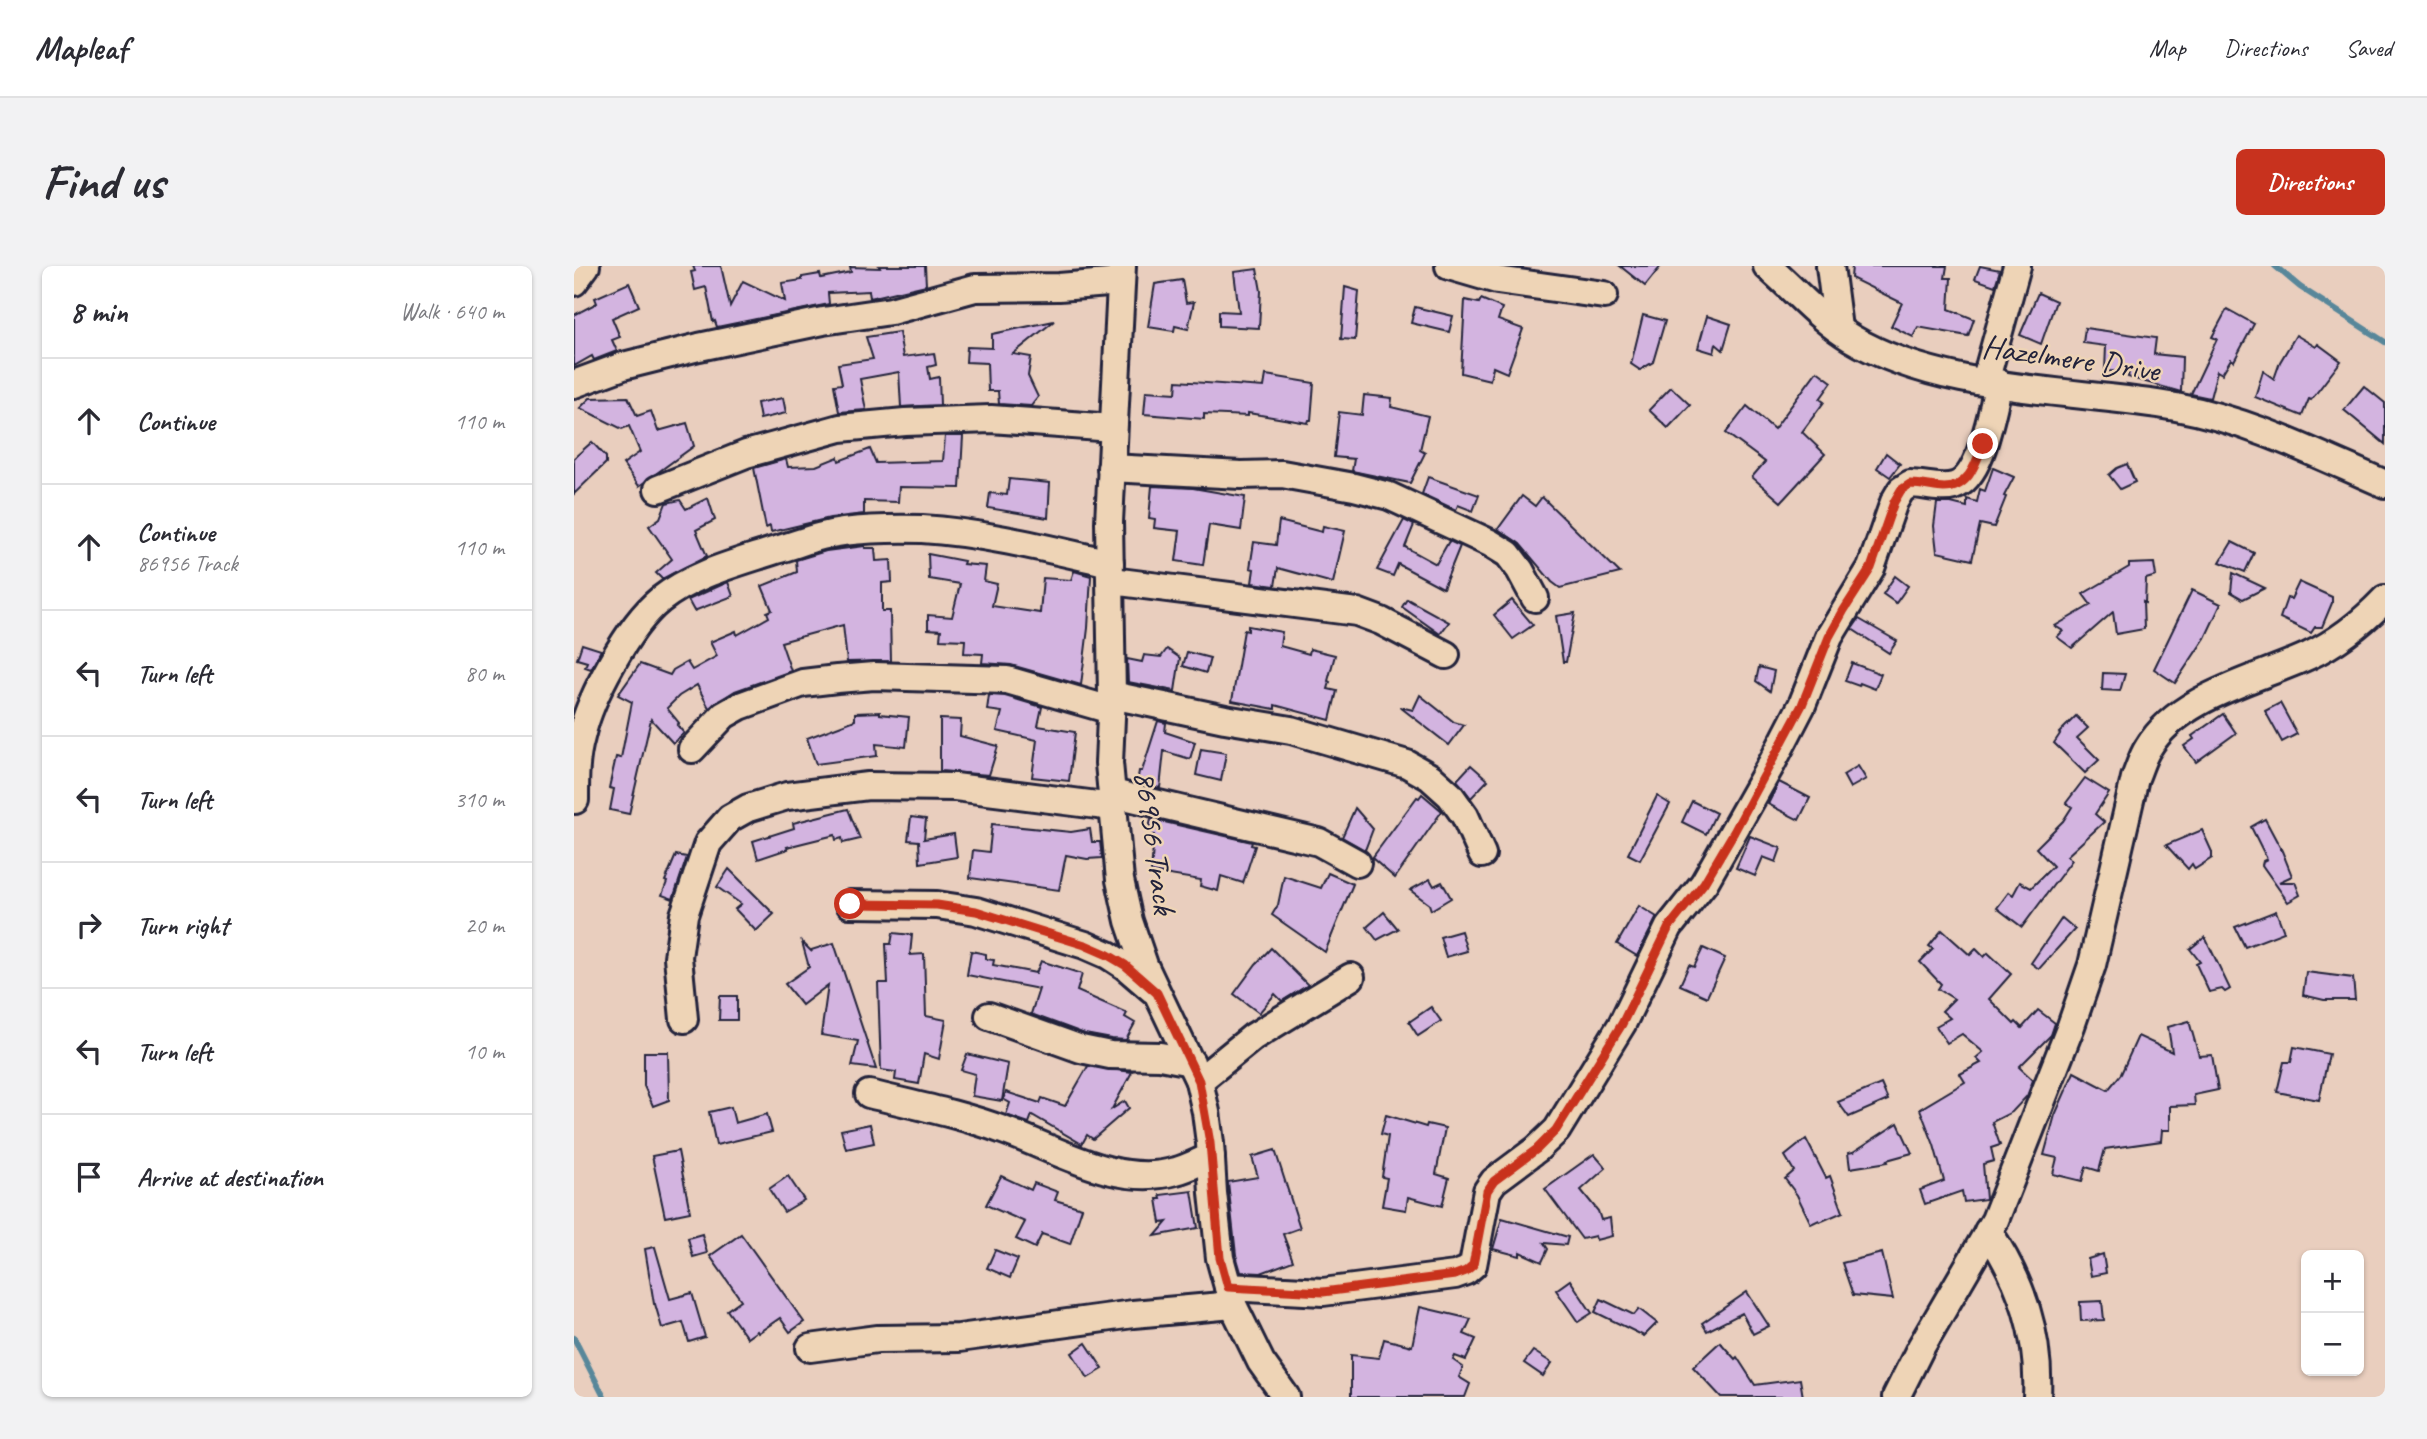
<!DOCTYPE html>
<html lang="en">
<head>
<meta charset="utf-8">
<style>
	body { margin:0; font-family:Caveat,sans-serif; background:#f2f2f3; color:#2b2b33 }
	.controls { position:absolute; right:21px; bottom:21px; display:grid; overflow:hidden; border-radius:10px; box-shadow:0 2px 5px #0004 }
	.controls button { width:63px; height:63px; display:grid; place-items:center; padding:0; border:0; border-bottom:2px solid #e1e1e2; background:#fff; color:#2b2b33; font:35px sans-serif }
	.stop { position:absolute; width:21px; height:21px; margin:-16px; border:5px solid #c8321e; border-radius:50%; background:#fff }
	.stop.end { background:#c8321e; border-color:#fff; box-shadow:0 2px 7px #0008 }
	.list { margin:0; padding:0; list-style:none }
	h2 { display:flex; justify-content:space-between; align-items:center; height:91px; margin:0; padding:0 28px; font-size:30px }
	h2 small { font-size:23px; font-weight:400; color:#7c7c81 }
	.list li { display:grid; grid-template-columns:46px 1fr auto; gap:21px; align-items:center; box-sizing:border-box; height:126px; padding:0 28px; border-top:2px solid #e1e1e2 }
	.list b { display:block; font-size:26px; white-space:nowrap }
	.list p { margin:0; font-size:23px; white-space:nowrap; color:#7c7c81 }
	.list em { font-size:23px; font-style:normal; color:#7c7c81 }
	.icon { flex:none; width:38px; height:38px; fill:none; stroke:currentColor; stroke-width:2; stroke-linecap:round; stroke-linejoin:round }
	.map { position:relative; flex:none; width:1811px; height:1131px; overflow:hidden; border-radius:10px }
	header { display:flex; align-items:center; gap:42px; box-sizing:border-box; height:98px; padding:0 35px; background:#fff; border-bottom:2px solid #e1e1e2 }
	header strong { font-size:33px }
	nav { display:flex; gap:38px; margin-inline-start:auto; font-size:24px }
	.intro { display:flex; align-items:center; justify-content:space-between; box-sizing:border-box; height:168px; padding:0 42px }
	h1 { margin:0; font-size:49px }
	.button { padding:18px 32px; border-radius:10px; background:#c8321e; color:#fff; font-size:24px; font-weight:700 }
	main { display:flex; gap:42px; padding:0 42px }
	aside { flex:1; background:#fff; border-radius:10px; box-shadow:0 2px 5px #0004 }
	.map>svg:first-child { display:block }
</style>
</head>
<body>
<header>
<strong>Mapleaf</strong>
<nav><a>Map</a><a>Directions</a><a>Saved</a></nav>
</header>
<div class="intro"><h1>Find us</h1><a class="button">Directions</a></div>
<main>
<aside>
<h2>8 min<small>Walk · 640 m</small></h2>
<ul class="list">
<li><svg class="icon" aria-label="ahead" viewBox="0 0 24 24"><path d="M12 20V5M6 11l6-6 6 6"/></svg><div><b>Continue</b></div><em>110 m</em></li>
<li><svg class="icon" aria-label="ahead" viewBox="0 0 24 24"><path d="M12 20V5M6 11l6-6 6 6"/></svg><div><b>Continue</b><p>86956 Track</p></div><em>110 m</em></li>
<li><svg class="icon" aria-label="left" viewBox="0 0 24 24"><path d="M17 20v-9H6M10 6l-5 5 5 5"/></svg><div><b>Turn left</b></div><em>80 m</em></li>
<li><svg class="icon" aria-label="left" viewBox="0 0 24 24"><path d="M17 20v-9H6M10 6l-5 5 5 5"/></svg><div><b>Turn left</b></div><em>310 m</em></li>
<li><svg class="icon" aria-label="right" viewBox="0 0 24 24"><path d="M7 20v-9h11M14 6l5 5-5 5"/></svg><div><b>Turn right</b></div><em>20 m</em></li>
<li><svg class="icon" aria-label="left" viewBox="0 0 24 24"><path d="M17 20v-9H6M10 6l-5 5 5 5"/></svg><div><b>Turn left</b></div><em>10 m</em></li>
<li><svg class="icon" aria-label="arrive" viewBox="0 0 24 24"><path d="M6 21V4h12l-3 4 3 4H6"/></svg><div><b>Arrive at destination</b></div></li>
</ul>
</aside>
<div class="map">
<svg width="1811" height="1131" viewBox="0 0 1811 1131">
	<rect width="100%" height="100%" fill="#e9cebe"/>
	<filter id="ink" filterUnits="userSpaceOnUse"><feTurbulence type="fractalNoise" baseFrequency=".0143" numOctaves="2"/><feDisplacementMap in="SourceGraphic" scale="14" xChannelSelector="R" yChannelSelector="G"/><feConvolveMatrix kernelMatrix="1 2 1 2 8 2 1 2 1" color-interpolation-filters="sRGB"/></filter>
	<g filter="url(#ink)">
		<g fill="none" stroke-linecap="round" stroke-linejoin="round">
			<g stroke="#58879a" stroke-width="6">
				<path d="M1701 0 1726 21 1811 76"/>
				<path d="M0 1072 30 1131"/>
			</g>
		</g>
		<g fill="#d3b4e0" stroke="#22223b" stroke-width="2">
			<path d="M119 0H147L156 40 169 15 211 35 208 17 228 14V11L246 8 247 12 277 6 276 1 306 2 305 0H351L352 19 296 32 295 25 254 27 255 38 143 61 141 55 139 56 132 21 121 24 117 6 121 5Z"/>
			<path d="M1046 0H1087L1071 20Z"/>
			<path d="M1278 0H1373L1371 12H1377L1375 43 1400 53 1394 70 1344 61 1339 71 1317 60 1328 37 1277 12Z"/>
			<path d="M1406 0 1426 4 1421 20 1401 13Z"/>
			<path d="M683 3 687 25 685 62 645 60V45L665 46 660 6Z"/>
			<path d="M608 14 612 37 620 36 614 63 601 60 600 65 574 61 581 18Z"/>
			<path d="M55 17 65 40 38 52 46 71 38 74 43 85 20 94 18 90 0 100V49L23 37 21 32Z"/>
			<path d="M771 21 785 25 781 74 767 73Z"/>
			<path d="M1464 27 1482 35 1467 78 1446 69Z"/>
			<path d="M907 33 928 42 924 54 949 63 933 107 919 101 916 114 887 107 891 34 905 37Z"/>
			<path d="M841 41 879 50 875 66 837 57Z"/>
			<path d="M1653 43 1680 58 1660 95 1657 93 1648 108 1643 105 1636 132 1617 128 1643 73 1638 71Z"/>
			<path d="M1069 49 1091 55 1079 96 1066 104 1057 98Z"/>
			<path d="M1133 50 1157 58 1149 84 1142 78 1140 87 1124 82Z"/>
			<path d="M480 55 439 88 457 91 454 110 464 131 457 140 425 138 424 125H414L413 97 392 96 393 81 418 82V68Z"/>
			<path d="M1511 62 1582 72 1580 88 1608 91 1607 126 1554 111 1555 106 1531 105 1532 80 1509 77Z"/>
			<path d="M325 66 329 91 360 87 362 99 354 101 356 113 365 111 366 139 327 141 325 106 286 113 292 144 265 146 260 119 268 118 264 98 299 93 292 71Z"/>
			<path d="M1722 69 1742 81 1744 78 1767 95 1737 134 1735 133 1728 150 1681 131 1689 105 1700 113 1706 96Z"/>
			<path d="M1243 105 1258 116 1246 133 1250 136 1228 166 1251 188 1207 236 1178 211 1191 196 1152 167 1173 140 1200 163Z"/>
			<path d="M692 109 740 117 737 154H735L734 157 674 147V150L630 148V153L570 148 572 125 602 127 603 115 690 121Z"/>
			<path d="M1790 120 1811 137V178L1770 144Z"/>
			<path d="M1097 121 1116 139 1094 162 1075 144Z"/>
			<path d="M790 129 818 132 817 141 854 150 846 184 851 187 836 217 778 205 780 193 760 191 765 146 788 149Z"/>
			<path d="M54 131 63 150 77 145 84 165 113 157 120 180 65 220 49 198 66 186 55 160 48 163 6 142 16 132Z"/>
			<path d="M209 132 212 147 186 153 183 137Z"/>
			<path d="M371 170H389L386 222 325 221 324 236 290 235V248L256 252 197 266 196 260 192 262 180 202 212 193 214 201 242 200 264 191 265 195 296 183 302 197 369 195Z"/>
			<path d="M18 176 32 191V197L0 228V192Z"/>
			<path d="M1312 187 1326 198 1316 211 1303 202Z"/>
			<path d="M1553 198 1561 216 1546 223 1535 209 1543 202Z"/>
			<path d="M1419 202 1440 211 1430 230 1432 231 1420 261 1406 258 1398 294 1363 286 1360 260 1363 237H1377L1393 241V233L1403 236 1406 223 1411 225Z"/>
			<path d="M854 211 905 229 899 245 884 239 882 244 848 228Z"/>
			<path d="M435 213 476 217 474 252 414 242 416 227 433 229Z"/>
			<path d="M578 220 619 222 671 231 667 264 635 259 629 299 602 295 606 265 580 262 581 253 575 252Z"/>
			<path d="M948 230 961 240 968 231 1046 307 986 322 978 316 946 278 924 263Z"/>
			<path d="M134 232 141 254 122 264 133 290 88 313 82 307 98 293 75 260 86 252 92 237 106 234 112 243Z"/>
			<path d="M830 254 840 259 831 281 862 298 875 275 886 280 869 322 824 298 819 310 803 304Z"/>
			<path d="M705 255 748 266 749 260 771 265 759 317 704 302 701 320 678 317 680 303 676 302 680 276 702 279Z"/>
			<path d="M1658 276 1680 287 1671 306 1646 296Z"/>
			<path d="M291 280V282H301L302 295 317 294 318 316 308 317V345H316L317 395 273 396 269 359 207 376 217 405 161 425 135 442 123 419 105 430 93 442 105 457 103 459 110 467 99 477 77 453 55 548 36 544 40 523 35 522 42 491 47 492 58 436 44 429 66 398 96 409 99 404 113 396 118 404 143 390 136 376 162 365 163 369 195 351 193 346 198 344 188 320 223 306 222 294 252 285Z"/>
			<path d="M354 288 390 295 389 298 412 300 410 315 423 318 418 340 466 347 469 312 497 314 500 305 517 310 514 362 507 419 437 399 408 397 409 388 390 387 391 374 366 373 367 364 354 363V349L378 351 386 318 355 313Z"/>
			<path d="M1580 297 1582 310 1572 313 1571 337 1569 336 1570 363 1542 368 1539 346 1498 382 1483 371 1489 365 1481 360 1517 339 1509 328 1555 301V298Z"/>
			<path d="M1659 307 1691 322 1669 333 1657 326Z"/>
			<path d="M1321 310 1334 320 1322 337 1309 328Z"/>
			<path d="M154 316 159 330 120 345 114 334Z"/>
			<path d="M1725 316 1758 331V337L1748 361H1741L1737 367 1706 352 1713 332 1717 333Z"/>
			<path d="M1618 324 1647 338 1631 372 1601 417 1580 403Z"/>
			<path d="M833 333 875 356 866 368 828 341Z"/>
			<path d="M938 334 959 359 939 373 920 349Z"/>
			<path d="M1001 347 992 396H989L982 350Z"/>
			<path d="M1285 353 1323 375 1315 387 1278 363Z"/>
			<path d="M674 360 708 366 706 380 735 388 736 383 761 389 754 415 756 416 754 423 763 425 756 454 701 439V443L658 435 670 364 674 365Z"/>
			<path d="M8 378 27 384 17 403 11 401 13 396 3 393Z"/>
			<path d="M593 383 606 392 601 425 554 416 553 393 568 396 570 389 587 391Z"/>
			<path d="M613 386 636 392 632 407 609 400Z"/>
			<path d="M1278 397 1307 408 1301 423 1286 417 1285 420 1271 415Z"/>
			<path d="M1185 401 1200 405 1196 425 1182 415Z"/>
			<path d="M1529 407 1551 408 1546 425 1528 424Z"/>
			<path d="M415 429 431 430 468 441 464 460 501 466 495 515 458 511 463 474 423 465 428 446 413 444Z"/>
			<path d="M846 429 880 456 890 459 875 479 826 441 839 444Z"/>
			<path d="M1706 437 1723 468 1708 476 1691 445Z"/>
			<path d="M306 446V448L335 451 332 481 302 478 303 490 242 498 233 472 281 454V447Z"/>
			<path d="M1649 448 1662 467 1622 496 1610 480 1620 473 1618 470Z"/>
			<path d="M1502 450 1514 462 1503 472 1525 494 1511 507 1480 477 1486 468 1485 467Z"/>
			<path d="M366 453 387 454 386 470 424 480 415 509 366 505Z"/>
			<path d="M584 455 592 457 591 466 621 476 616 493 590 485 586 522 563 517 565 505H568Z"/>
			<path d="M627 483 652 487 647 515 622 509Z"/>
			<path d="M897 499 914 514 897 532 883 514Z"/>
			<path d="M1284 500 1292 513 1276 522 1269 509Z"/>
			<path d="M1511 512 1535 527 1521 548 1530 556 1493 590 1498 594 1448 661 1423 642 1435 626 1439 629 1446 616 1457 622 1479 600 1462 582 1489 555 1498 541 1492 537Z"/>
			<path d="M1205 516 1236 532 1225 554 1194 538Z"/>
			<path d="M848 528 868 545 821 612 798 592 843 531 845 532Z"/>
			<path d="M1083 530 1096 538 1066 594 1054 588Z"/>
			<path d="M1118 535 1142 547 1132 568 1108 556Z"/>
			<path d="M781 542 799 563 791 584 768 571Z"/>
			<path d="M274 543 286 573 269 577 268 572 262 574 261 569 213 581 214 583 184 593 179 575 220 562 219 557Z"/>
			<path d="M337 551 352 553 350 573 380 568 383 591 346 597 345 575 334 574Z"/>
			<path d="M577 553 678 576 677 579 681 580 669 617 647 610 644 625 626 620 627 614 577 606 580 569 574 568Z"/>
			<path d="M1691 553 1708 585 1718 610 1705 616H1721L1726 629 1714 636 1688 599 1689 595 1693 593 1677 561Z"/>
			<path d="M418 558 497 566 516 563 518 576H526L528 592 513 593 492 589 485 624 396 612 399 584 415 586Z"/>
			<path d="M1628 564 1638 586V592L1621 603 1618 598 1614 603 1592 579Z"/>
			<path d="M1176 570 1207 582 1202 596 1189 591 1181 610 1162 602Z"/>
			<path d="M102 589 113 591 99 633 88 629 93 616 91 615Z"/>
			<path d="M155 603 200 648 182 665 161 643 167 638 143 621Z"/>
			<path d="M754 607 779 618 751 686 698 649 704 639 710 610 747 622Z"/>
			<path d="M856 613 860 620 868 616 877 632 857 644 855 638 836 624Z"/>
			<path d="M1065 640 1083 651 1063 690 1043 678Z"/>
			<path d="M1702 645 1710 666 1671 681 1661 661Z"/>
			<path d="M810 646 824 663 803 674 793 661Z"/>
			<path d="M1488 652 1501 663 1465 703 1457 697Z"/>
			<path d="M1368 664 1396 689 1402 683 1410 691 1414 687 1437 708 1415 733 1440 758 1442 756 1448 762 1464 744 1481 757 1477 769 1445 801 1459 814 1453 830 1438 846 1418 856 1426 879 1417 882 1420 895 1409 898 1412 933 1390 936 1388 925 1351 938 1346 924 1370 915 1360 879 1346 843 1391 816 1386 808 1407 797 1402 792 1409 786 1388 768 1373 777 1362 760 1376 752 1368 745 1380 733 1364 723 1367 718 1346 696 1359 683 1355 680Z"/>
			<path d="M887 665 893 685 872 691 866 671Z"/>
			<path d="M319 667 338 669 336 689 350 688 352 750 372 754 365 793 350 788 345 818 321 814 322 806 307 804 304 717H314L312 678H317Z"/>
			<path d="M1631 671 1656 723 1651 726 1648 723 1635 726 1622 698 1626 696 1616 683Z"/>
			<path d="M228 676 238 686 237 684 260 677 302 803 278 800 284 775 247 769 254 719 228 739 211 718 235 701Z"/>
			<path d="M697 682 734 719 708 735 701 728 685 747 660 728 682 698Z"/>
			<path d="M1129 682 1151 692 1133 731 1106 719 1115 699 1120 701Z"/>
			<path d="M397 685 412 688V693L420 694 419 699 462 707 467 695 508 708 503 725 553 747 551 751 561 757 552 774 538 773 511 768 457 748 465 723 393 709Z"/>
			<path d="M1732 706 1779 712 1781 734H1750L1729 729Z"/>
			<path d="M146 730H163V754H145Z"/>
			<path d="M857 741 867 755 844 770 835 756Z"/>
			<path d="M1615 755 1625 790 1638 789 1644 824 1620 829 1621 839 1596 840V864H1588L1587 875 1531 883 1525 905 1512 901 1508 915 1479 908 1483 892 1470 889 1481 849 1500 806 1534 824 1547 808 1564 770 1598 786 1594 761Z"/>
			<path d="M1720 781 1755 788 1745 834 1703 826 1710 796H1717Z"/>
			<path d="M70 786H94L95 834 79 840 70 820Z"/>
			<path d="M393 788 434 798 428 835 398 830 401 808 387 804Z"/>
			<path d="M514 800 558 806 538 843 551 835 555 842 519 873 513 869 508 878 458 849 455 857 432 849 436 837 429 833 432 826 466 837 468 832 491 840Z"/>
			<path d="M1307 818 1314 834 1275 851 1264 836Z"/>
			<path d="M157 841 161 857 193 848 198 866 142 879 135 846Z"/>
			<path d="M812 849 852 861 853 858 871 862 862 908 875 912 868 940 834 931 832 944 808 940 813 912 808 911 814 870 807 868Z"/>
			<path d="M1324 857 1338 887 1313 894 1314 896 1276 902 1274 887 1279 886Z"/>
			<path d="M296 858 300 877 272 883 267 864Z"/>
			<path d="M1232 873 1252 912 1256 910 1269 946 1246 956 1245 954 1237 958 1223 929 1211 913 1220 905 1211 890Z"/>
			<path d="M701 884 726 962 709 968 719 995 687 1007 667 1006 662 989 654 916 684 911 678 891Z"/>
			<path d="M104 885 116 946 91 951 78 890Z"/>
			<path d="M1020 888 1032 902 1007 924 1024 945 1027 954 1036 952 1038 970 1022 974 1021 970 1008 973 971 923Z"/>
			<path d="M214 910 230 934 210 946 195 923Z"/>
			<path d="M427 910 457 924 460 917 484 926 481 934 508 942 496 978 468 968 461 982 442 973 451 956 412 939Z"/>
			<path d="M618 925 624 962 581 970 593 956 587 957 583 933H587L586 929Z"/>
			<path d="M928 952 994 971 992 979 970 977 974 983 968 996 946 986V990L919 983Z"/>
			<path d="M128 968 133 987 119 991 114 972Z"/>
			<path d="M167 968 230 1056 216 1066 206 1052 184 1067 183 1065 173 1072 153 1044 167 1034 136 990Z"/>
			<path d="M81 981 96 1033 118 1027 131 1071 115 1076 109 1056 88 1062 81 1038H80L71 983Z"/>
			<path d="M421 984 444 993 436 1012 413 1002Z"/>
			<path d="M1308 987 1319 1033 1279 1029 1268 997Z"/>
			<path d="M1529 988 1532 1007 1517 1010 1514 993Z"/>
			<path d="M996 1014 1018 1047 1004 1056 982 1024Z"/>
			<path d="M1173 1026 1195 1060 1179 1068 1168 1047 1133 1065 1128 1057Z"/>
			<path d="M1027 1033 1060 1049 1065 1043 1083 1057 1070 1070 1021 1046Z"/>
			<path d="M1528 1035 1530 1054 1507 1055 1506 1036Z"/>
			<path d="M846 1041 897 1053 890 1068 902 1073 892 1094 881 1090 879 1094 889 1101 885 1111 896 1118 891 1131H777V1089L805 1092 810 1073 838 1080Z"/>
			<path d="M1146 1076 1161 1093 1163 1091 1181 1119 1226 1113 1229 1131H1147L1119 1101Z"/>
			<path d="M512 1077 529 1103 514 1112 498 1087Z"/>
			<path d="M959 1085 978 1097 969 1110 950 1097Z"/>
		</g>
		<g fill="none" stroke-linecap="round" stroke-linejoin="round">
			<g stroke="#22223b" stroke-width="32">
				<g id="minor">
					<path d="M548 0 535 256 538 429 535 497 546 614 555 655 570 699 625 815 632 846 636 877 639 927 646 992 659 1039 687 1096 712 1131"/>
					<path d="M875 0 923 14 1030 29"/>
					<path d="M1193 0C1221 24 1245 53 1277 72 1369 127 1499 123 1602 141 1675 154 1744 189 1811 218"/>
					<path d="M1256 0 1264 62"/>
					<path d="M0 16 12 0"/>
					<path d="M1411 116 1443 0"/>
					<path d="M0 118 49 100 125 81 249 55 317 45 401 22 485 21 547 16"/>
					<path d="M537 202 667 209 708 208 780 221 815 230 916 277 934 288 946 304 961 332"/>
					<path d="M84 223 172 188 266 162 331 156 417 153 539 162"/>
					<path d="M538 315 783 346 807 355 872 389"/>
					<path d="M538 429 651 453 717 464 833 498 856 511 876 529 891 550 908 588"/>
					<path d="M118 483 150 449 166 440 229 417 263 413 300 410 433 414 537 444"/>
					<path d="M538 527 745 576 783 597"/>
					<path d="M1 534C1 512 1 492 7 471 16 431 54 360 86 334 118 308 163 297 202 284 217 280 232 274 248 270 276 263 319 262 348 263 412 267 474 283 536 297"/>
					<path d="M276 638 363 639 402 645 511 679 534 689 551 700 579 724"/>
					<path d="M415 750 507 783 536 789 586 790 617 796"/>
					<path d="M110 753 104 691 110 649 134 577 156 552 174 542 213 530 294 520 381 521 539 541"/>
					<path d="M625 815 679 771 777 711"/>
					<path d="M295 828C340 839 386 848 429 864 483 883 543 922 602 905 614 902 626 895 637 891"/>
					<path d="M1414 965C1448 1016 1466 1069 1463 1131"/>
					<path d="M654 1021 749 1026 881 1009 892 1005 899 999 913 925 920 915 963 883 983 864 1048 758 1095 661 1130 617 1198 497 1228 439 1255 371 1297 302 1320 236 1327 224 1336 218C1350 218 1366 224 1380 220 1408 212 1418 143 1425 117"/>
					<path d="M236 1082 303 1073 385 1072 559 1048 659 1039"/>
					<path d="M1322 1131 1347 1081 1421 954 1497 760 1518 699 1561 512C1565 503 1568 491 1574 482 1605 430 1682 414 1734 390 1764 376 1788 357 1811 333"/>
				</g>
			</g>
			<use href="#minor" stroke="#eed4b6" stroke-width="26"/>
		</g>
	</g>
	<g fill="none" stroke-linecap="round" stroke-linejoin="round" filter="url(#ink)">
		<path stroke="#c8321e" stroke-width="9" d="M276 638 363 639 402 645 511 679 534 689 551 699 583 727 625 815 636 877 646 992 654 1021 749 1026 881 1009 892 1005 899 999 913 925 920 915 963 883 982 864 1048 758 1095 661 1130 617 1160 566 1228 439 1255 371 1270 344 1297 302 1320 236 1327 224 1336 218C1347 218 1359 221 1370 222 1395 222 1402 197 1409 178"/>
	</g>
	<g text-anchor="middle" stroke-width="5" stroke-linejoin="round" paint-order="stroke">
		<g font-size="33" fill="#22223b" stroke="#eed4b6">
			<text transform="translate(1497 91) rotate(8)" y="12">Hazelmere Drive</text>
			<text transform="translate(582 576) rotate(82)" y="12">86956 Track</text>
		</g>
	</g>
</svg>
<div class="controls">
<button>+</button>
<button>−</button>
</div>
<div class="stop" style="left:276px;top:638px"></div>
<div class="stop end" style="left:1409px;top:178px"></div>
</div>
</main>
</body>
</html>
